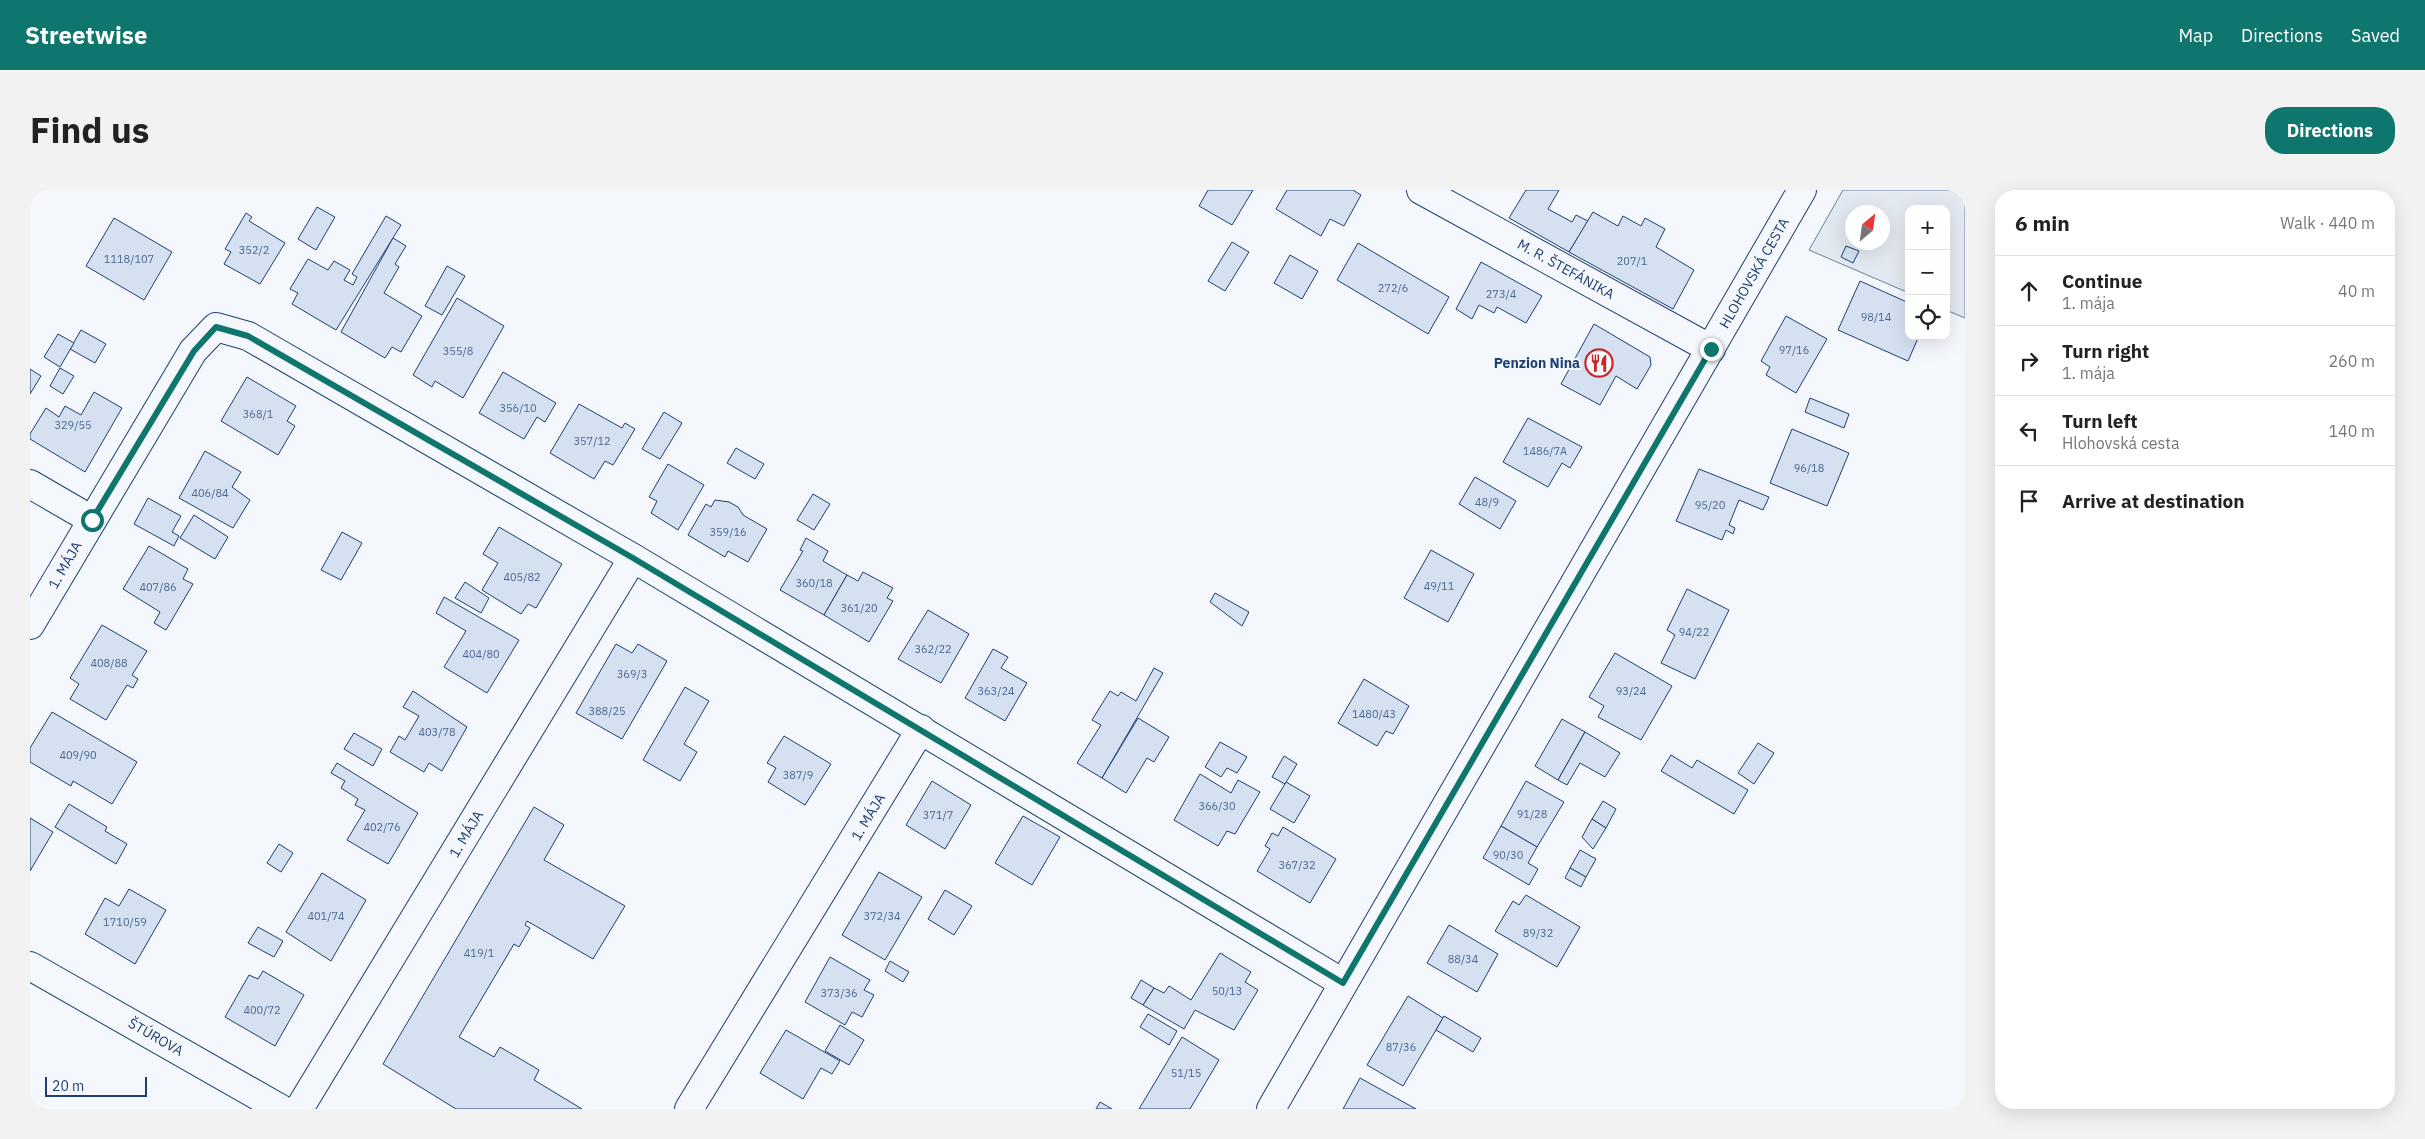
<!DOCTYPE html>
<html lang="en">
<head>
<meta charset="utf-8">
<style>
	body { margin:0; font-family:"IBM Plex Sans",sans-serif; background:#f2f2f2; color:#222 }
	.controls { position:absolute; right:15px; top:15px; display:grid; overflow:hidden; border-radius:10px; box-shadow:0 5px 20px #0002 }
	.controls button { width:45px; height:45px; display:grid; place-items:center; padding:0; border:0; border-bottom:1px solid #e0e0e0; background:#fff; color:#222; font:25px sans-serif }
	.compass { position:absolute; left:1815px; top:15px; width:45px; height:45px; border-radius:50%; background:#fff; box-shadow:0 5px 20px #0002; rotate:29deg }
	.scale { position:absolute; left:15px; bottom:12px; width:102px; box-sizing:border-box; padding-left:5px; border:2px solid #1d3f73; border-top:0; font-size:14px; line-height:18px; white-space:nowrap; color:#1d3f73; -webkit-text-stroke:4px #f4f7fb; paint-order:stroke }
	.stop { position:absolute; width:15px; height:15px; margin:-11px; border:4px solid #0f766e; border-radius:50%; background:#fff }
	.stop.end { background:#0f766e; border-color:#fff; box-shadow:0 1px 5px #0008 }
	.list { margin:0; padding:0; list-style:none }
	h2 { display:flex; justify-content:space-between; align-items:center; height:65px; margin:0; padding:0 20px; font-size:21px }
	h2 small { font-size:16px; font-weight:400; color:#767676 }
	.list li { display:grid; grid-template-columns:32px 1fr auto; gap:15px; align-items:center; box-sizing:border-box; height:70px; padding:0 20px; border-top:1px solid #e0e0e0 }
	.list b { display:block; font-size:19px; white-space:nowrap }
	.list p { margin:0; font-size:16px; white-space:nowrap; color:#767676 }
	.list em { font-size:16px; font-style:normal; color:#767676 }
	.icon { flex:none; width:28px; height:28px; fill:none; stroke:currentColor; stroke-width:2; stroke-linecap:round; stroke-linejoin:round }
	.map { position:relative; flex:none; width:1935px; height:919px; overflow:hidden; border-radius:20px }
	header { display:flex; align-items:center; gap:30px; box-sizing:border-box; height:70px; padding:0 25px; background:#0f766e; color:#fff }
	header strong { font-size:24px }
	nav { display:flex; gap:28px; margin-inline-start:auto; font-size:18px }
	.intro { display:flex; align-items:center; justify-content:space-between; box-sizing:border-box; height:120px; padding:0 30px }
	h1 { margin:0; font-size:35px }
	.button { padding:12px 22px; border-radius:20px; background:#0f766e; color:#fff; font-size:18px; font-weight:700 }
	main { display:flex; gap:30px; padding:0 30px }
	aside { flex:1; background:#fff; border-radius:20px; box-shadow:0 5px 20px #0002 }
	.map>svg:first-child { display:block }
</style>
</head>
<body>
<header>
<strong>Streetwise</strong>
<nav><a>Map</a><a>Directions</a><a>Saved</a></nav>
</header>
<div class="intro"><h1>Find us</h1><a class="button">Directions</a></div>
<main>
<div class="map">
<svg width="1935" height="919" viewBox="0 0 1935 919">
	<rect width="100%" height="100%" fill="#f4f7fb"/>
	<path fill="#e3e9f0" stroke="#687fa3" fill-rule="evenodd" d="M1813 0H1935V128L1916 120V19H1879V103L1779 60ZM1822 22H1852V52H1822Z"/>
	<g fill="#d5e0f0" stroke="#1d3f73">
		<path d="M1178 0H1223L1202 35 1169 16Z"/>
		<path d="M1257 0H1323L1331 5 1314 36 1300 29 1291 46 1246 19Z"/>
		<path d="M1496 0H1529L1518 19 1542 32 1546 25 1558 31 1539 62 1479 28Z"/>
		<path d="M287 17 305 27 286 60 268 49Z"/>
		<path d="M1563 22 1588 36 1593 26 1611 36 1615 28 1635 39 1626 57 1664 80 1643 119 1539 62Z"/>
		<path d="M216 23 222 27 219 31 255 53 230 94 194 74 201 62 195 59Z"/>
		<path d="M356 26 371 35 306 140 262 114 268 103 260 99 278 69 298 80 304 71 320 80 314 90 323 95 327 87 322 84Z"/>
		<path d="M84 28 142 62 114 110 56 76Z"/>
		<path d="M363 48 376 56 365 74 369 77 354 103 392 126 371 162 362 157 355 168 311 142Z"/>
		<path d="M1202 52 1219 62 1195 101 1178 91Z"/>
		<path d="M1328 53 1419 107 1398 144 1307 90Z"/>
		<path d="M1816 56 1829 61 1823 73 1811 67Z"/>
		<path d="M1260 65 1288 81 1272 109 1244 93Z"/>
		<path d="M1451 72 1512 106 1496 133 1467 117 1464 123 1449 115 1442 129 1426 119Z"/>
		<path d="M417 76 435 86 412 125 395 116Z"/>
		<path d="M1830 91 1879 113V146H1889L1878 171 1808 140Z"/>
		<path d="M427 108 474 136 433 208 405 191 402 197 383 185Z"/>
		<path d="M1756 126 1797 149 1766 203 1736 185 1740 177 1731 171Z"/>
		<path d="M1564 134 1620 167 1621 175 1607 199 1586 186 1570 215 1531 194Z"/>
		<path d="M51 140 76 154 65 173 40 159Z"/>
		<path d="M28 144 44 153 30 177 14 167Z"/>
		<path d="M30 178 44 186 33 204 20 196Z"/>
		<path d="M0 179 11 186 0 204Z"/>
		<path d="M473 182 526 213 515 232 507 227 494 249 449 223Z"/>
		<path d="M217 187 266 216 257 231 265 236 248 265 191 231Z"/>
		<path d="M64 202 92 218 55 282 0 249V244L16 218 29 227 35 216 51 225Z"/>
		<path d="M1780 208 1819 224 1814 238 1775 222Z"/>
		<path d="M549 214 592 238 595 233 605 239 583 275 575 271 564 289 520 263Z"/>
		<path d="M634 222 652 233 630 269 612 259Z"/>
		<path d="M1498 228 1552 257 1540 278 1532 273 1518 297 1473 272Z"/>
		<path d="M1762 239 1819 263 1797 316 1740 293Z"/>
		<path d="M706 258 734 274 725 289 697 273Z"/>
		<path d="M175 261 211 282 202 297 220 310 203 338 149 308Z"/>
		<path d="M638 274 674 295 648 340 621 323 627 311 619 307Z"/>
		<path d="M1669 279 1739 307 1733 320 1709 310 1699 335 1705 338 1703 344 1696 340 1692 350 1646 331Z"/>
		<path d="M1445 287 1486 311 1470 339 1429 314Z"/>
		<path d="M783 304 800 314 784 340 767 330Z"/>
		<path d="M118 308 151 326 142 342 149 346 144 356 104 334Z"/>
		<path d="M685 310 699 312 708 317 713 325 737 339 718 372 698 361 695 367 658 345 676 314 681 317Z"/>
		<path d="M164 325 198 347 185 369 150 348Z"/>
		<path d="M469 337 532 374 506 418 498 414 491 424 452 400 468 373 453 364Z"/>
		<path d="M312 342 332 353 311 390 291 380Z"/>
		<path d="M776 348 798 361 793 371 817 385 794 425 750 400 773 361 770 360Z"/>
		<path d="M119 356 158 379 153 389 163 394 136 440 124 433 130 422 93 399Z"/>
		<path d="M1401 360 1444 384 1418 432 1374 408Z"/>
		<path d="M833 382 863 398 857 408 863 411 839 452 794 425 817 385 828 391Z"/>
		<path d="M435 392 459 408 451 423 425 408Z"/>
		<path d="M1657 399 1699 420 1665 489 1631 473 1645 445 1637 440Z"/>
		<path d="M1185 403 1219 422 1212 436 1180 412Z"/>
		<path d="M414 407 489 450 457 503 414 477 436 441 406 423Z"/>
		<path d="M898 420 939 444 911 493 868 469Z"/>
		<path d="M72 435 117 461 102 485 108 489 103 498 97 495 76 530 40 509 49 494 40 488Z"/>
		<path d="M586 454 602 463 608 454 637 471 592 549 546 523Z"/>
		<path d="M963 459 978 467 971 478 997 493 975 531 935 508Z"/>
		<path d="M1585 463 1642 496 1611 550 1568 527 1574 516 1559 507Z"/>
		<path d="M1124 478 1133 483 1072 588 1047 573 1071 535 1062 530 1080 501 1088 506 1091 502 1106 511Z"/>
		<path d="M1334 489 1379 516 1363 544 1356 541 1347 556 1308 533Z"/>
		<path d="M655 497 679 511 654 554 667 562 650 591 613 570Z"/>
		<path d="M383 501 437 537 412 581 399 573 394 582 360 562 369 546 375 550 389 526 373 517Z"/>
		<path d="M22 522 107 572 82 614 43 591 41 596 0 572V558Z"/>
		<path d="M1108 528 1139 547 1124 572 1117 568 1096 603 1072 588Z"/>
		<path d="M1532 529 1555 542 1528 590 1505 576Z"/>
		<path d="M1555 542 1590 563 1575 587 1550 573 1537 595 1528 590Z"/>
		<path d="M324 543 352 559 343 576 314 559Z"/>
		<path d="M754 546 801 574 775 615 738 592 746 578 737 573Z"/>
		<path d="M1190 552 1217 567 1207 583 1197 578 1191 587 1175 577Z"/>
		<path d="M1728 553 1744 563 1724 594 1708 583Z"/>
		<path d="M1641 565 1662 578 1667 570 1718 600 1704 624 1631 581Z"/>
		<path d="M1254 566 1267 574 1255 594 1242 587Z"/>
		<path d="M307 573 388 623 358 674 317 650 335 620 325 615 328 609 311 598 315 591 301 583Z"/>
		<path d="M1170 584 1201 603 1208 590 1230 602 1205 644 1197 641 1188 656 1144 630Z"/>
		<path d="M902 591 941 615 915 659 876 635Z"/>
		<path d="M1496 591 1534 612 1507 657 1471 636Z"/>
		<path d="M1256 592 1280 606 1264 633 1240 619Z"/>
		<path d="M1573 611 1586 619 1576 638 1562 629Z"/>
		<path d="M39 614 77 637 75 641 97 654 86 674 25 637Z"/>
		<path d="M504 617 534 635 514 670 595 716 563 769 497 731 495 735 500 738 489 757 484 754 429 847 464 867 470 857 509 880 504 890 552 919H426L353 874Z"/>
		<path d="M993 626 1030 647 1002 695 965 673Z"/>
		<path d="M0 628 23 642 0 681Z"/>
		<path d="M1562 629 1576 638 1563 659 1552 647Z"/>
		<path d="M1471 636 1507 657 1498 673 1508 679 1499 695 1453 668Z"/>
		<path d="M1253 637 1306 669 1280 713 1227 681 1240 659 1235 656 1242 643 1248 646Z"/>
		<path d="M249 654 263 663 251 682 237 673Z"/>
		<path d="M1550 660 1566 669 1556 687 1540 678Z"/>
		<path d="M1540 678 1556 687 1551 697 1535 688Z"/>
		<path d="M849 682 892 707 855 770 812 745Z"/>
		<path d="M292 683 336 710 301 771 256 742Z"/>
		<path d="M99 699 136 720 105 774 55 744 75 708 89 716Z"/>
		<path d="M915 700 942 716 924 745 898 729Z"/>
		<path d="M1496 705 1550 737 1527 777 1465 741 1483 711 1489 715Z"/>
		<path d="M1419 735 1468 764 1447 802 1397 773Z"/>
		<path d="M228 737 253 751 244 767 218 753Z"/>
		<path d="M1190 763 1221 782 1215 792 1228 800 1204 840 1165 820 1154 839 1113 815 1124 798 1134 803 1139 796 1161 810Z"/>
		<path d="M800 767 840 790 834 800 844 805 832 827 822 822 815 835 775 812Z"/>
		<path d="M860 771 879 782 873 792 855 781Z"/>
		<path d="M233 781 274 805 245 856 195 827 219 785 228 789Z"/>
		<path d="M1111 790 1124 798 1113 815 1101 808Z"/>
		<path d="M1378 806 1413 828 1373 896 1337 875Z"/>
		<path d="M1118 824 1147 841 1139 855 1110 837Z"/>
		<path d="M1414 826 1451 848 1443 862 1406 840Z"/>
		<path d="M810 835 834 850 819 875 795 861Z"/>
		<path d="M756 840 810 871 802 884 791 878 773 909 730 883Z"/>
		<path d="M1152 847 1189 870 1160 919H1109Z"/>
		<path d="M1330 888 1386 919H1313Z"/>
		<path d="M1070 912 1082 919H1066Z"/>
	</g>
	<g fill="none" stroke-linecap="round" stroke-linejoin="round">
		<g stroke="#1d3f73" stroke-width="30">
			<g id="minor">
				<path d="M1391 0 1681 159"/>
				<path d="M0 294 62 330"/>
				<path d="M0 435 163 161 186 137 218 146 603 368 1313 793"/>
				<path d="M0 776 251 919"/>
				<path d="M269 919 603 368"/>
				<path d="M659 919 891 539"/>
				<path d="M1241 919 1772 0"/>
			</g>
		</g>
		<use href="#minor" stroke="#f4f7fb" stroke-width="28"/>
	</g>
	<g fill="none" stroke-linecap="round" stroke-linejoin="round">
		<path stroke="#0f766e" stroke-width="6" d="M62 330 164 161 186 137 218 146 603 368 1313 793 1681 159"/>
	</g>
	<defs>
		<g id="restaurant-ring" transform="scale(1.4375)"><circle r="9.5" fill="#f4f7fb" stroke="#c62828" stroke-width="1.5"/><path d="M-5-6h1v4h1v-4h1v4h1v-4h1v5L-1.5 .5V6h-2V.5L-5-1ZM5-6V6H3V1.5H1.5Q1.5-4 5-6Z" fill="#c62828"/></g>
	</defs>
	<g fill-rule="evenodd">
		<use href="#restaurant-ring" x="1569" y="173"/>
	</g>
	<g text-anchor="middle" stroke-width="4" stroke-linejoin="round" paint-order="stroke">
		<g font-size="11" fill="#4b6792">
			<text x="224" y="64">352/2</text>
			<text x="99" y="73">1118/107</text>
			<text x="1602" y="75">207/1</text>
			<text x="1363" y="102">272/6</text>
			<text x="1471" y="108">273/4</text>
			<text x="1846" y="131">98/14</text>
			<text x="1764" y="164">97/16</text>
			<text x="428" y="165">355/8</text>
			<text x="488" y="222">356/10</text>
			<text x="228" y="228">368/1</text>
			<text x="43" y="239">329/55</text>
			<text x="562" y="255">357/12</text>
			<text x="1515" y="265">1486/7A</text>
			<text x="1779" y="282">96/18</text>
			<text x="180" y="307">406/84</text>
			<text x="1457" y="316">48/9</text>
			<text x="1680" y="319">95/20</text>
			<text x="698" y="346">359/16</text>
			<text x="492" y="391">405/82</text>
			<text x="784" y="397">360/18</text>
			<text x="1409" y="400">49/11</text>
			<text x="128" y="401">407/86</text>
			<text x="829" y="422">361/20</text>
			<text x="1664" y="446">94/22</text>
			<text x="903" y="463">362/22</text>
			<text x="451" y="468">404/80</text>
			<text x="79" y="477">408/88</text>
			<text x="602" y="488">369/3</text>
			<text x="966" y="505">363/24</text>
			<text x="1601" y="505">93/24</text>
			<text x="577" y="525">388/25</text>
			<text x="1344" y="528">1480/43</text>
			<text x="407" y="546">403/78</text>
			<text x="48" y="569">409/90</text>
			<text x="768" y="589">387/9</text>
			<text x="1187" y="620">366/30</text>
			<text x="1502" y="628">91/28</text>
			<text x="908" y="629">371/7</text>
			<text x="352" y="641">402/76</text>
			<text x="1478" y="669">90/30</text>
			<text x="1267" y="679">367/32</text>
			<text x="296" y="730">401/74</text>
			<text x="852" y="730">372/34</text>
			<text x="95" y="736">1710/59</text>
			<text x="1508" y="747">89/32</text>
			<text x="449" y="767">419/1</text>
			<text x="1433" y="773">88/34</text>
			<text x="1197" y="805">50/13</text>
			<text x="809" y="807">373/36</text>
			<text x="232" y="824">400/72</text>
			<text x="1371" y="861">87/36</text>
			<text x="1156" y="887">51/15</text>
		</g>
		<g font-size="14" fill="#1d3f73" stroke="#f4f7fb">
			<text transform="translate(1536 79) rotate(29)" y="5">M. R. ŠTEFÁNIKA</text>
			<text transform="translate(1724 83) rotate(-60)" y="5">HLOHOVSKÁ CESTA</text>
			<text transform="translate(35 375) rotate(-60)" y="5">1. MÁJA</text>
			<text transform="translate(838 627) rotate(-59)" y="5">1. MÁJA</text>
			<text transform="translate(436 644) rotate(-59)" y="5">1. MÁJA</text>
			<text transform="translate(126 847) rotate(30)" y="5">ŠTÚROVA</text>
		</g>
		<g font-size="14" font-weight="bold" fill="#1d3f73" stroke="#f4f7fb" text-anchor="end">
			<text x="1550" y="178">Penzion Nina</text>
		</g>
	</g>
</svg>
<div class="controls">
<button>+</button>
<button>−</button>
<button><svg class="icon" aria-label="locate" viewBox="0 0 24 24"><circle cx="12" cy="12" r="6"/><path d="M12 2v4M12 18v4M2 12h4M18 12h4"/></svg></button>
</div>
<svg class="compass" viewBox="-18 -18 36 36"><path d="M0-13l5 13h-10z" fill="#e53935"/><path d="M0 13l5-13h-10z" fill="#767676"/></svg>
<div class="scale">20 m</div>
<div class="stop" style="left:62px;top:330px"></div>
<div class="stop end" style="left:1681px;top:159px"></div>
</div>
<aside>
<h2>6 min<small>Walk · 440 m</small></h2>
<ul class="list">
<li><svg class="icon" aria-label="ahead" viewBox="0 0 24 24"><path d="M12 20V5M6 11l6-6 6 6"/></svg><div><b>Continue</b><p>1. mája</p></div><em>40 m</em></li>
<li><svg class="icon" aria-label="right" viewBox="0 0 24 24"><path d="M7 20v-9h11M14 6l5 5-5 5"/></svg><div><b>Turn right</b><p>1. mája</p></div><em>260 m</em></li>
<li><svg class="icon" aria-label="left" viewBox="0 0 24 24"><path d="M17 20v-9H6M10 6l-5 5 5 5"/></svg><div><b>Turn left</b><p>Hlohovská cesta</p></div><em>140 m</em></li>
<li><svg class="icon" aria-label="arrive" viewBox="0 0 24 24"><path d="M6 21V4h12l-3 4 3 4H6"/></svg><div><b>Arrive at destination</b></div></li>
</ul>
</aside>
</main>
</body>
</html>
